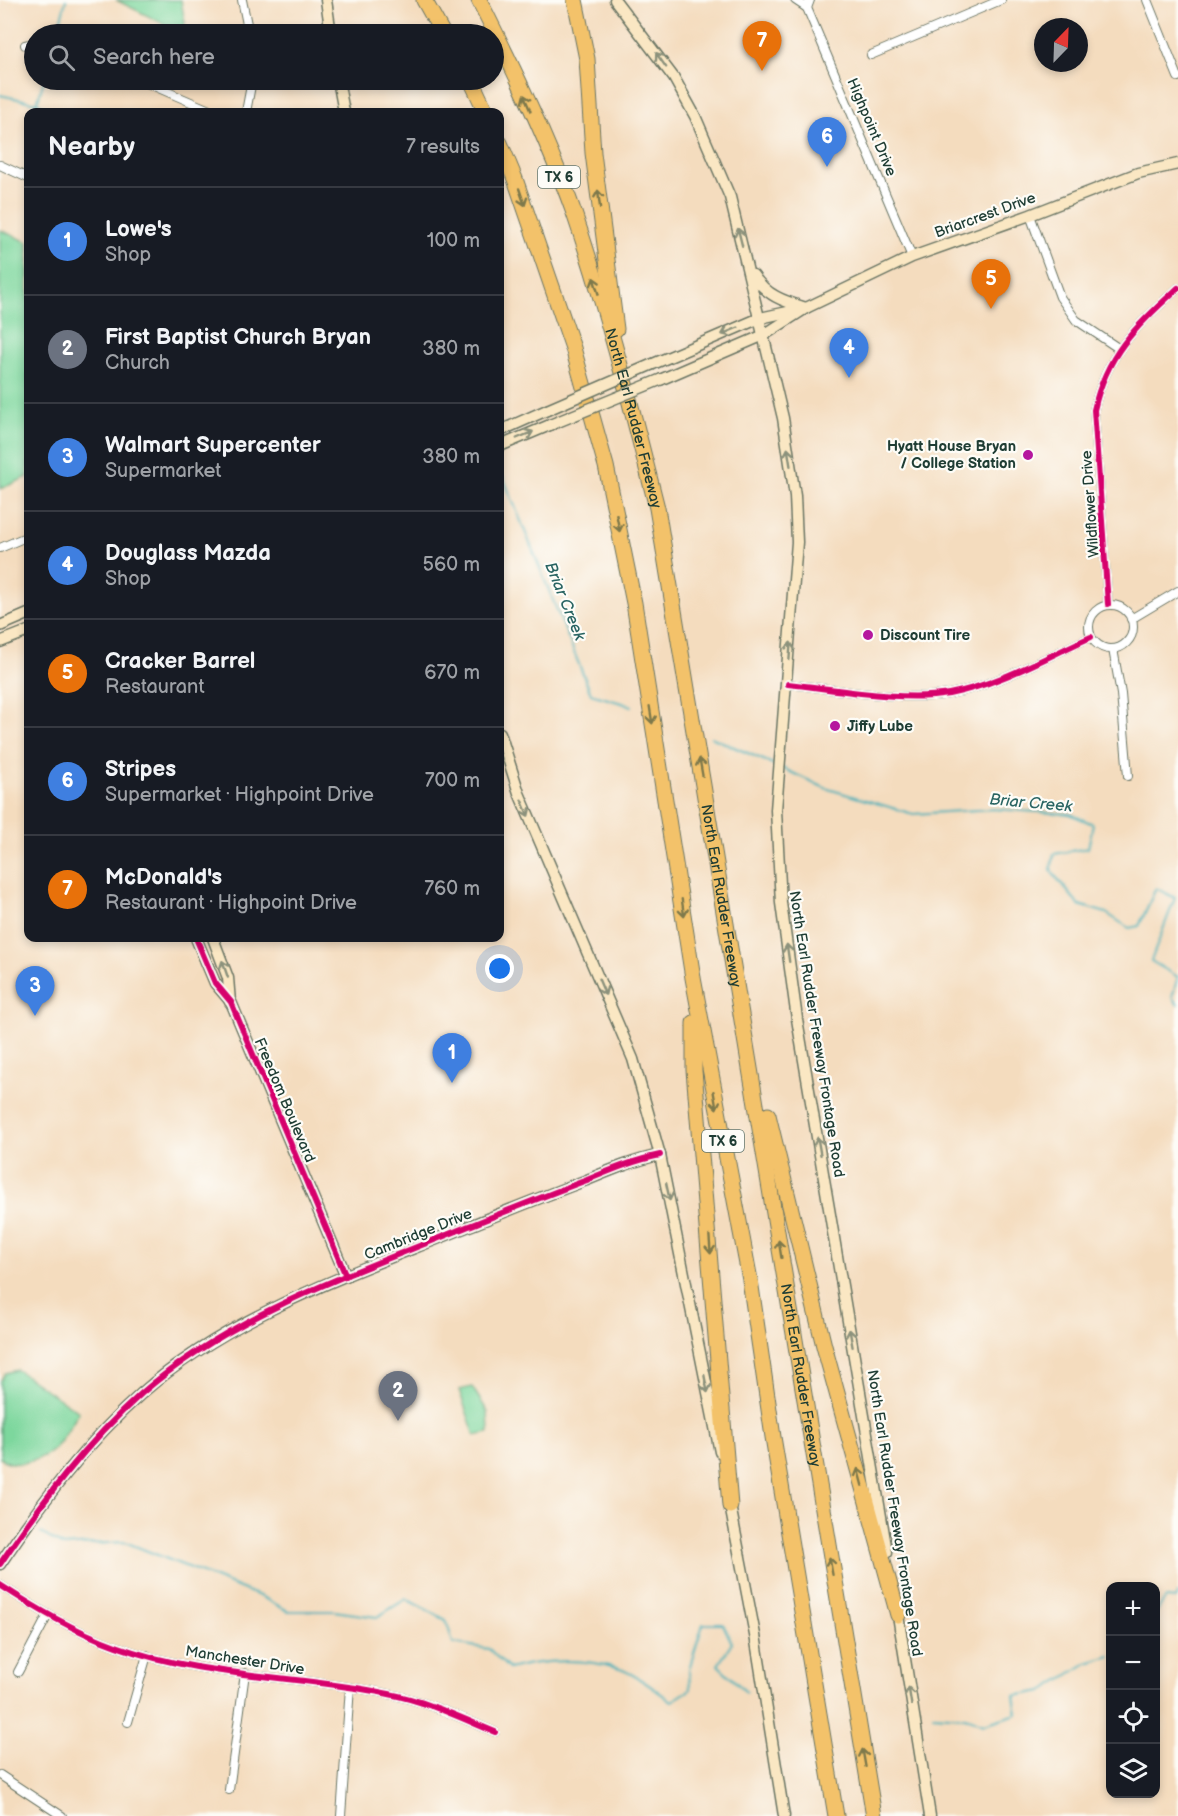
<!DOCTYPE html>
<html lang="en">
<head>
<meta charset="utf-8">
<style>
	body { margin:0; font-family:"Balsamiq Sans",sans-serif; background:#20242c; color:#f1f3f6 }
	.controls { position:absolute; right:18px; bottom:18px; display:grid; overflow:hidden; border-radius:12px; box-shadow:0 3px 9px #0003 }
	.controls button { width:54px; height:54px; display:grid; place-items:center; padding:0; border:0; border-bottom:2px solid #363941; background:#171b24; color:#f1f3f6; font:30px sans-serif }
	.compass { position:absolute; left:1034px; top:18px; width:54px; height:54px; border-radius:50%; background:#171b24; box-shadow:0 3px 9px #0003; rotate:23deg }
	.you { position:absolute; left:500px; top:969px; width:21px; height:21px; margin:-15px; border:4px solid #fff; border-radius:50%; background:#1a73e8; box-shadow:0 0 0 9px #1a73e833 }
	.badge { display:grid; place-items:center; width:39px; height:39px; border-radius:50%; background:#0b8043; color:#fff; font-size:20px; font-weight:700 }
	.pin { position:absolute; translate:-50% -50px; filter:drop-shadow(0 2px 3px #0008) }
	.pin::after { content:''; position:absolute; top:32px; width:21px; height:18px; background:inherit; clip-path:polygon(0 0,100% 0,50% 100%) }
	.list { margin:0; padding:0; list-style:none }
	h2 { display:flex; justify-content:space-between; align-items:center; height:78px; margin:0; padding:0 24px; font-size:26px }
	h2 small { font-size:20px; font-weight:400; color:#9ea1a6 }
	.list li { display:grid; grid-template-columns:39px 1fr auto; gap:18px; align-items:center; box-sizing:border-box; height:108px; padding:0 24px; border-top:2px solid #363941 }
	.list b { display:block; font-size:22px; white-space:nowrap }
	.list p { margin:0; font-size:20px; white-space:nowrap; color:#9ea1a6 }
	.list em { font-size:20px; font-style:normal; color:#9ea1a6 }
	.icon { flex:none; width:33px; height:33px; fill:none; stroke:currentColor; stroke-width:2; stroke-linecap:round; stroke-linejoin:round }
	.map { position:relative; flex:none; width:1178px; height:1816px; overflow:hidden }
	.search { position:absolute; background:#171b24; box-shadow:0 3px 9px #0003; left:24px; top:24px; width:480px; height:66px; display:flex; align-items:center; gap:15px; box-sizing:border-box; padding:0 21px; border-radius:33px; color:#9ea1a6; font-size:22px }
	.panel { position:absolute; background:#171b24; box-shadow:0 3px 9px #0003; left:24px; top:108px; width:480px; height:834px; border-radius:12px }
	.map>svg:first-child { display:block }
</style>
</head>
<body>
<div class="map">
<svg width="1178" height="1816" viewBox="0 0 1178 1816">
	<rect width="100%" height="100%" fill="#fdfcf7"/>
	<filter id="ink" filterUnits="userSpaceOnUse"><feTurbulence type="fractalNoise" baseFrequency=".0167" numOctaves="2"/><feDisplacementMap in="SourceGraphic" scale="12" xChannelSelector="R" yChannelSelector="G"/><feConvolveMatrix kernelMatrix="1 2 1 2 8 2 1 2 1" color-interpolation-filters="sRGB"/></filter>
	<filter id="wash" filterUnits="userSpaceOnUse"><feTurbulence type="fractalNoise" baseFrequency=".008" numOctaves="4" result="noise"/><feDisplacementMap in="SourceGraphic" scale="24" xChannelSelector="R" yChannelSelector="G"/><feGaussianBlur stdDeviation="1.35" result="paint"/><feColorMatrix in="noise" values="0 0 0 0 0 0 0 0 0 0 0 0 0 0 0 0 0 1.4 0 .05"/><feComposite in="paint" operator="in"/></filter>
	<g filter="url(#wash)">
		<rect width="100%" height="100%" fill="#f4dcbe"/>
		<g fill="#7dd79d" stroke="#4e8a68" stroke-width="1.5">
			<path d="M116 0H181L185 23 182 33Z"/>
			<path d="M0 230 28 242V477L0 489Z"/>
			<path d="M17 1370 79 1412C64 1436 58 1456 27 1462 16 1465 10 1464 0 1458V1381L5 1373Z"/>
			<path d="M472 1387 488 1412 489 1433 475 1436 459 1390Z"/>
		</g>
		<g fill="none" stroke-linecap="round" stroke-linejoin="round">
			<g stroke="#3fafb9" stroke-width="2">
				<path d="M57 34 66 0"/>
				<path d="M0 95 37 103 57 112"/>
				<path d="M37 103 44 80"/>
				<path d="M503 477 591 694 632 706"/>
				<path d="M711 737 775 765"/>
				<path d="M782 768 825 788 913 814 993 809 1070 814 1093 824 1088 848 1054 854 1051 871 1079 905 1106 913 1129 928 1139 926 1156 888 1175 898 1151 961 1178 977 1172 997 1178 1005"/>
				<path d="M41 1533 63 1546 125 1542 262 1597 288 1611H334L377 1617 406 1599 446 1620 453 1643 489 1649 509 1669C543 1659 585 1658 620 1669 638 1675 656 1691 672 1701L690 1690 689 1669 703 1624H723L732 1643 718 1665 746 1692"/>
				<path d="M1156 1612 1166 1598 1176 1599 1178 1594"/>
				<path d="M933 1715 965 1717 984 1724 1017 1714 1014 1696 1043 1691 1087 1663 1110 1656"/>
			</g>
		</g>
	</g>
	<g filter="url(#ink)">
		<g fill="none" stroke-linecap="round" stroke-linejoin="round">
			<g stroke="#6a7564" stroke-width="10">
				<g id="street">
					<path d="M242 0 249 34"/>
					<path d="M795 0 807 8"/>
					<path d="M810 0 807 8 912 257"/>
					<path d="M1147 0 1178 77"/>
					<path d="M25 45 34 43"/>
					<path d="M871 55 1001 0"/>
					<path d="M140 80 214 112"/>
					<path d="M246 112 252 80"/>
					<path d="M0 165 28 178"/>
					<path d="M1030 215 1060 297 1076 320 1118 348"/>
					<path d="M0 548 28 536"/>
					<path d="M1108 604 1094 410C1107 352 1137 326 1178 288"/>
					<circle cx="1111" cy="627" r="22"/>
					<path d="M1131 619 1178 591"/>
					<path d="M1113 649 1121 694 1128 776"/>
					<path d="M788 684C835 689 903 702 949 694 998 685 1046 657 1091 637"/>
					<path d="M0 1585C37 1609 74 1631 116 1646 202 1678 299 1675 389 1694 426 1701 461 1718 495 1732"/>
					<path d="M18 1672 48 1615"/>
					<path d="M128 1722 147 1655"/>
					<path d="M0 1775 62 1816"/>
					<path d="M229 1790 245 1673"/>
					<path d="M341 1816 350 1687"/>
				</g>
			</g>
			<g stroke="#6a7564" stroke-width="13">
				<g id="secondary">
					<path d="M326 0 331 34"/>
					<path d="M615 0 674 78 695 116 730 197 783 418 795 496 797 542 776 810 781 903 797 1019 887 1552"/>
					<path d="M338 80 344 112"/>
					<path d="M753 275C767 296 783 301 806 308"/>
					<path d="M653 364 760 318 797 310"/>
					<path d="M662 379 764 335 806 308 912 257 1030 215 1138 173 1178 164"/>
					<path d="M500 431 547 410"/>
					<path d="M500 446 550 425"/>
					<path d="M0 626 28 614"/>
					<path d="M0 642 28 631"/>
					<path d="M500 733 519 793 633 1059 660 1155 720 1452"/>
					<path d="M196 938 215 983 231 1002 346 1276"/>
					<path d="M213 938 228 978 230 1002"/>
					<path d="M729 1500 755 1635 784 1816"/>
					<path d="M0 1564C42 1502 86 1443 142 1393 233 1313 354 1273 464 1228 505 1212 546 1195 587 1180 611 1170 635 1160 660 1155"/>
					<path d="M897 1609 930 1816"/>
				</g>
			</g>
			<g stroke="#6a7564" stroke-width="17">
				<g id="highway">
					<path d="M424 0 443 34"/>
					<path id="s1" d="M479 0C513 67 549 142 574 213 607 310 632 409 657 508L874 1816"/>
					<path d="M575 0 587 59 593 153 616 329"/>
					<path d="M471 80 486 112"/>
					<path d="M500 143 515 179 573 348 606 466 634 603 693 978 750 1280 773 1437 836 1816"/>
					<path d="M694 1023V1070L730 1506"/>
					<path d="M768 1115 824 1346 898 1615"/>
				</g>
			</g>
			<use href="#street" stroke="#fff" stroke-width="8"/>
			<use href="#secondary" stroke="#fae7c3" stroke-width="10"/>
			<use href="#highway" stroke="#f3c26a" stroke-width="15"/>
			<g stroke="#6a7564" stroke-width="13" stroke-linecap="butt">
				<g id="secondary-bridge">
					<path d="M547 410 653 364"/>
					<path d="M550 425 662 379"/>
				</g>
			</g>
			<use href="#secondary-bridge" stroke="#fae7c3" stroke-width="10"/>
			<g stroke="#fdfcf7" stroke-width="10">
				<g id="cycleway">
					<path d="M1108 604 1094 410C1107 352 1137 326 1178 288"/>
					<path d="M788 684C835 689 903 702 949 694 998 685 1046 657 1091 637"/>
					<path d="M196 938 215 983 231 1002 346 1276"/>
					<path d="M0 1564C42 1502 86 1443 142 1393 233 1313 354 1273 464 1228 505 1212 546 1195 587 1180 611 1170 635 1160 660 1155"/>
					<path d="M0 1585C37 1609 74 1631 116 1646 202 1678 299 1675 389 1694 426 1701 461 1718 495 1732"/>
				</g>
			</g>
			<use href="#cycleway" stroke="#d6006c" stroke-width="6"/>
		</g>
		<defs><path id="oneway-shaft" d="M-6 0H5M1.5-3L5.5 0L1.5 3" fill="none" stroke-width="1.6" stroke-linecap="round" stroke-linejoin="round" transform="scale(1.5)"/></defs>
		<g stroke="#8c927c">
			<use href="#oneway-shaft" transform="translate(661 60) rotate(-125)"/>
			<use href="#oneway-shaft" transform="translate(740 237) rotate(-104)"/>
			<use href="#oneway-shaft" transform="translate(730 331) rotate(157)"/>
			<use href="#oneway-shaft" transform="translate(525 435) rotate(-23)"/>
			<use href="#oneway-shaft" transform="translate(789 457) rotate(-99)"/>
			<use href="#oneway-shaft" transform="translate(790 651) rotate(-86)"/>
			<use href="#oneway-shaft" transform="translate(525 808) rotate(67)"/>
			<use href="#oneway-shaft" transform="translate(788 953) rotate(-98)"/>
			<use href="#oneway-shaft" transform="translate(225 969) rotate(-109)"/>
			<use href="#oneway-shaft" transform="translate(602 987) rotate(67)"/>
			<use href="#oneway-shaft" transform="translate(819 1146) rotate(-100)"/>
			<use href="#oneway-shaft" transform="translate(668 1192) rotate(78)"/>
			<use href="#oneway-shaft" transform="translate(851 1338) rotate(-100)"/>
			<use href="#oneway-shaft" transform="translate(706 1384) rotate(79)"/>
			<use href="#oneway-shaft" transform="translate(910 1696) rotate(-99)"/>
		</g>
		<g stroke="#7e794c">
			<use href="#oneway-shaft" transform="translate(527 103) rotate(-113)"/>
			<use href="#oneway-shaft" transform="translate(522 197) rotate(71)"/>
			<use href="#oneway-shaft" transform="translate(599 199) rotate(-97)"/>
			<use href="#oneway-shaft" transform="translate(596 286) rotate(-107)"/>
			<use href="#oneway-shaft" transform="translate(618 523) rotate(79)"/>
			<use href="#oneway-shaft" transform="translate(651 715) rotate(81)"/>
			<use href="#oneway-shaft" transform="translate(701 767) rotate(-100)"/>
			<use href="#oneway-shaft" transform="translate(683 908) rotate(82)"/>
			<use href="#oneway-shaft" transform="translate(715 1100) rotate(80)"/>
			<use href="#oneway-shaft" transform="translate(710 1245) rotate(86)"/>
			<use href="#oneway-shaft" transform="translate(780 1249) rotate(-99)"/>
			<use href="#oneway-shaft" transform="translate(860 1477) rotate(-105)"/>
			<use href="#oneway-shaft" transform="translate(831 1566) rotate(-100)"/>
			<use href="#oneway-shaft" transform="translate(864 1758) rotate(-100)"/>
		</g>
	</g>
	<g fill="#b5179e" stroke="#fdfcf7" stroke-width="2">
		<circle cx="1028" cy="455" r="6"/>
		<circle cx="868" cy="635" r="6"/>
		<circle cx="835" cy="726" r="6"/>
	</g>
	<g text-anchor="middle" stroke-width="4.5" stroke-linejoin="round" paint-order="stroke">
		<g fill="#fdfcf7" stroke="#62766e" stroke-width="1.5">
			<rect x="538" y="166" width="42" height="22" rx="4.5"/>
			<rect x="702" y="1130" width="42" height="22" rx="4.5"/>
		</g>
		<g font-size="14" font-weight="bold" fill="#1f3d34">
			<text x="559" y="182">TX 6</text>
			<text x="723" y="1146">TX 6</text>
		</g>
		<g font-size="15" fill="#1f3d34" stroke="#fdfcf7">
			<text transform="translate(872 127) rotate(67)" y="5">Highpoint Drive</text>
			<text transform="translate(985 215) rotate(-20)" y="5">Briarcrest Drive</text>
			<text dy="5" stroke="none"><textPath href="#s1" startOffset="447">North Earl Rudder Freeway</textPath></text>
			<text transform="translate(1090 504) rotate(-94)" y="5">Wildflower Drive</text>
			<text dy="5" stroke="none"><textPath href="#s1" startOffset="933">North Earl Rudder Freeway</textPath></text>
			<text transform="translate(817 1034) rotate(81)" y="5">North Earl Rudder Freeway Frontage Road</text>
			<text transform="translate(285 1100) rotate(67)" y="5">Freedom Boulevard</text>
			<text transform="translate(418 1234) rotate(-22)" y="5">Cambridge Drive</text>
			<text dy="5" stroke="none"><textPath href="#s1" startOffset="1419">North Earl Rudder Freeway</textPath></text>
			<text transform="translate(895 1513) rotate(81)" y="5">North Earl Rudder Freeway Frontage Road</text>
			<text transform="translate(245 1660) rotate(9)" y="5">Manchester Drive</text>
		</g>
		<g font-size="15" font-weight="bold" fill="#1f3d34" stroke="#fdfcf7" text-anchor="start">
			<text x="1016" y="451" text-anchor="end">Hyatt House Bryan<tspan x="1016" dy="17">/ College Station</tspan></text>
			<text x="880" y="640">Discount Tire</text>
			<text x="847" y="731">Jiffy Lube</text>
		</g>
		<g font-size="16" font-style="italic" fill="#2a6563" stroke="#fdfcf7">
			<text transform="translate(566 601) rotate(68)" y="6">Briar Creek</text>
			<text transform="translate(1031 802) rotate(5)" y="6">Briar Creek</text>
		</g>
	</g>
</svg>
<div class="controls">
<button>+</button>
<button>−</button>
<button><svg class="icon" aria-label="locate" viewBox="0 0 24 24"><circle cx="12" cy="12" r="6"/><path d="M12 2v4M12 18v4M2 12h4M18 12h4"/></svg></button>
<button><svg class="icon" aria-label="layers" viewBox="0 0 24 24"><path d="M12 4l9 5-9 5-9-5zM3 14l9 5 9-5"/></svg></button>
</div>
<svg class="compass" viewBox="-18 -18 36 36"><path d="M0-13l5 13h-10z" fill="#e53935"/><path d="M0 13l5-13h-10z" fill="#9ea1a6"/></svg>
<div class="you"></div>
<div class="pin badge" style="left:452px;top:1083px;background:#3f7fe0">1</div>
<div class="pin badge" style="left:398px;top:1421px;background:#6b7280">2</div>
<div class="pin badge" style="left:35px;top:1016px;background:#3f7fe0">3</div>
<div class="pin badge" style="left:849px;top:378px;background:#3f7fe0">4</div>
<div class="pin badge" style="left:991px;top:309px;background:#e8710a">5</div>
<div class="pin badge" style="left:827px;top:167px;background:#3f7fe0">6</div>
<div class="pin badge" style="left:762px;top:71px;background:#e8710a">7</div>
<div class="search"><svg class="icon" aria-label="search" viewBox="0 0 24 24"><circle cx="10" cy="10" r="6"/><path d="M15 15l6 6"/></svg>Search here</div>
<section class="panel">
<h2>Nearby<small>7 results</small></h2>
<ul class="list">
<li><span class="badge" style="background:#3f7fe0">1</span><div><b>Lowe's</b><p>Shop</p></div><em>100 m</em></li>
<li><span class="badge" style="background:#6b7280">2</span><div><b>First Baptist Church Bryan</b><p>Church</p></div><em>380 m</em></li>
<li><span class="badge" style="background:#3f7fe0">3</span><div><b>Walmart Supercenter</b><p>Supermarket</p></div><em>380 m</em></li>
<li><span class="badge" style="background:#3f7fe0">4</span><div><b>Douglass Mazda</b><p>Shop</p></div><em>560 m</em></li>
<li><span class="badge" style="background:#e8710a">5</span><div><b>Cracker Barrel</b><p>Restaurant</p></div><em>670 m</em></li>
<li><span class="badge" style="background:#3f7fe0">6</span><div><b>Stripes</b><p>Supermarket · Highpoint Drive</p></div><em>700 m</em></li>
<li><span class="badge" style="background:#e8710a">7</span><div><b>McDonald's</b><p>Restaurant · Highpoint Drive</p></div><em>760 m</em></li>
</ul>
</section>
</div>
</body>
</html>
